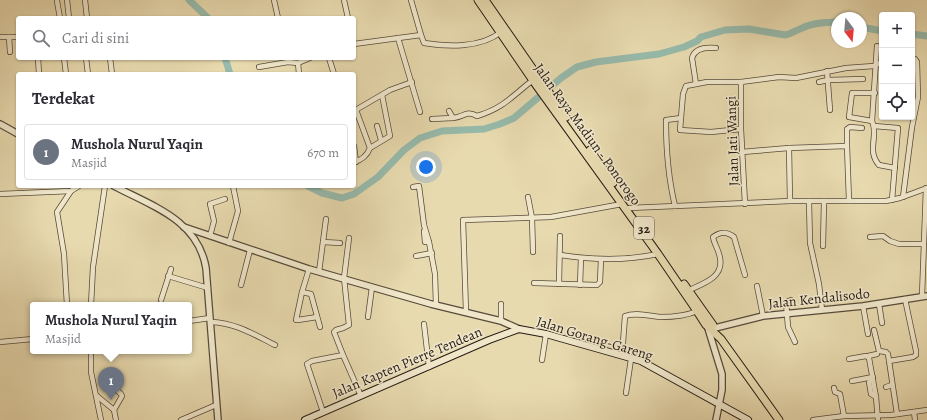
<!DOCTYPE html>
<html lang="id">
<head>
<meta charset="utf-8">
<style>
	body { margin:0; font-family:Alegreya,serif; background:#f2f2f3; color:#2b2b33 }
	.controls { position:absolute; right:12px; top:12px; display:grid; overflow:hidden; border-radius:4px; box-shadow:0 1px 3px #0004 }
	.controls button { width:36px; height:36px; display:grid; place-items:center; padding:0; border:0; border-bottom:1px solid #e1e1e2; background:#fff; color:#2b2b33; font:20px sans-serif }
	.compass { position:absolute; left:831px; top:12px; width:36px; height:36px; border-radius:50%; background:#fff; box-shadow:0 1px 3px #0004; rotate:164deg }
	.you { position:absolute; left:426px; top:167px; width:14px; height:14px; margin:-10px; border:3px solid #fff; border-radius:50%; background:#1a73e8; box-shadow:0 0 0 6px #1a73e833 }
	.badge { display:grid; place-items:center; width:26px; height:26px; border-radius:50%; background:#d93025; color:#fff; font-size:13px; font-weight:700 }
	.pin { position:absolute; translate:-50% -33px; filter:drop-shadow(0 1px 2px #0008) }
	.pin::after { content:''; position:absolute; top:21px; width:14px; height:12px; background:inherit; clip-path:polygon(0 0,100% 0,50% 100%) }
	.popup { position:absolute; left:30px; top:302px; width:162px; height:52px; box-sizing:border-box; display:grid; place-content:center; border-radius:4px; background:#fff; filter:drop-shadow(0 1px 3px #0005); font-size:13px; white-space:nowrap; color:#7c7c81 }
	.popup b { font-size:15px; color:#2b2b33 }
	.popup::after { content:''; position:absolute; left:50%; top:100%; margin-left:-8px; border:8px solid transparent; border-top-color:#fff }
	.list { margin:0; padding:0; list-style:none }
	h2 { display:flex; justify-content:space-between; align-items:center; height:52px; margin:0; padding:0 16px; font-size:17px }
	h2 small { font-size:13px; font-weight:400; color:#7c7c81 }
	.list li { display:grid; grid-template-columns:26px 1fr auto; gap:12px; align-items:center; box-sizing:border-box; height:56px; margin:0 8px 8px; padding:0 8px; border:1px solid #e1e1e2; border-radius:4px }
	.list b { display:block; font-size:15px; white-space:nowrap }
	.list p { margin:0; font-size:13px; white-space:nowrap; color:#7c7c81 }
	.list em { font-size:13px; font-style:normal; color:#7c7c81 }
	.icon { flex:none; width:22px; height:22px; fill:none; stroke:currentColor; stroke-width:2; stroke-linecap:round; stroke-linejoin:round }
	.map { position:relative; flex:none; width:927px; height:420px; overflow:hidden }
	.search { position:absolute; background:#fff; box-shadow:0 1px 3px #0004; left:16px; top:16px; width:340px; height:44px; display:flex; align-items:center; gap:10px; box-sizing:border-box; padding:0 14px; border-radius:4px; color:#7c7c81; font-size:15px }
	.panel { position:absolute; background:#fff; box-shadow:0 1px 3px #0004; left:16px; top:72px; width:340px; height:116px; border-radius:4px }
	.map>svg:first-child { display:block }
</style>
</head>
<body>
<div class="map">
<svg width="927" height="420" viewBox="0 0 927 420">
	<rect width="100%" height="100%" fill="#e8daaf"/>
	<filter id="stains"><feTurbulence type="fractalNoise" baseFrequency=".005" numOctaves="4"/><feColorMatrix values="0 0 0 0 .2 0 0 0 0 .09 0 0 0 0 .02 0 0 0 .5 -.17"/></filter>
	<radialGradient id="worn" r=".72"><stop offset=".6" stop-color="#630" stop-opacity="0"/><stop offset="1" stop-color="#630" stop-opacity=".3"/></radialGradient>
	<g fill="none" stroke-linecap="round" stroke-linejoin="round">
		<g stroke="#97bbac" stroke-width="7">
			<path d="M189 0 208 18"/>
			<path d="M861 27 882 31"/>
			<path d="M912 34 927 36"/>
			<path d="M225 58 230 74"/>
			<path d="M308 186 322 193 342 198 354 194 378 177 404 150 420 138 442 131 484 129 500 124 514 118 561 78 577 67 596 62 659 54 684 47 697 41 701 37 725 30 749 29 785 35C791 34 794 31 800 29 811 23 825 22 837 22"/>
		</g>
		<g stroke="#564b3a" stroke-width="6">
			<g id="minor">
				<path d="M67 0 69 18"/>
				<path d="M85 0 87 18"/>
				<path d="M274 0 278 18"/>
				<path d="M344 0 348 18"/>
				<path d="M411 0 421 35 424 43C448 47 481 48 501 32"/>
				<path d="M57 1 60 18"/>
				<path d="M0 37H18"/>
				<path d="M9 37 10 52"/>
				<path d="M398 38 420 112"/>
				<path d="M354 44 421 35"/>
				<path d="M877 46 872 121C879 136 866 150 879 165L895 168"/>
				<path d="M38 58 39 74"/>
				<path d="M64 58 66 74"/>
				<path d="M86 58 88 74"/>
				<path d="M110 58 112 74"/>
				<path d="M329 58 334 74"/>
				<path d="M298 63 310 58"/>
				<path d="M298 63 299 74"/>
				<path d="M259 67 288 62 298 63"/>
				<path d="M827 71 830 110"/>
				<path d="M741 82 779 77 796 78 846 68 874 66 882 62"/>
				<path d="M819 82 828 80 863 79"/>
				<path d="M696 84 692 58C695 47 707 47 716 48"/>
				<path d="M354 111 390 90 412 82"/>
				<path d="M449 111 453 118C464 117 466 110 477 116 504 108 512 96 533 80"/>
				<path d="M432 119 453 118"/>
				<path d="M872 121 849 117 852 93H875"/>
				<path d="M377 126 381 140"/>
				<path d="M874 126 898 128 892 200"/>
				<path d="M741 129 711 132 680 130 683 94 686 86 707 82H741V129L745 204"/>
				<path d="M354 146 356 162"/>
				<path d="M847 146V129L850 127 862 128"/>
				<path d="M370 148 390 136 382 95"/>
				<path d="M789 148 790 201"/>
				<path d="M742 152 789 148 847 146 849 201"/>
				<path d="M354 162C362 160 367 156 370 148L356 110"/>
				<path d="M413 187 419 186 424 225 429 242 435 274 436 305"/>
				<path d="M0 194 71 191 79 186"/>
				<path d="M528 197 532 218 533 252"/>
				<path d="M903 197 912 127 918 97 917 62 915 59H912"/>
				<path d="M809 201 810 243 819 284 822 310"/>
				<path d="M675 206C668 177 666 149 666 120L681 118"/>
				<path d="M629 208 790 201H886L900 198 927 188"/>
				<path d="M424 231 425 242H429"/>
				<path d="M210 236 214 221 210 204 225 199"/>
				<path d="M870 237 883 236 890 241 899 244H923"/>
				<path d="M323 242 340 243"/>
				<path d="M229 243 238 211 233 186"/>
				<path d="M823 246 824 201"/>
				<path d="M560 255C594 260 624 261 658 254"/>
				<path d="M416 256 432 253"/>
				<path d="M309 269 302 292 296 320H298L317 317"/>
				<path d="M319 272 326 219"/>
				<path d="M168 276 208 288"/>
				<path d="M534 283 597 285 600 282 601 259"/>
				<path d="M559 284 560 236"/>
				<path d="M241 285 250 250"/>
				<path d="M580 285 581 258"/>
				<path d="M757 286 763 316"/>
				<path d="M687 291C702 284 724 278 720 258 719 250 714 244 713 237 720 232 726 231 734 237L745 275"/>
				<path d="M302 292 311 294 320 327"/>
				<path d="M922 296 926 188"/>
				<path d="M161 300 171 269"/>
				<path d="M791 300 786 302 788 327 795 342"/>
				<path d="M501 304V321"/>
				<path d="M879 304 882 323"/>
				<path d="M67 305 64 254 57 212 71 191"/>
				<path d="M91 305 93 267 105 186"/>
				<path d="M863 306 868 334"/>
				<path d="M466 312 463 220 551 217 622 204"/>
				<path d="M368 317 372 287"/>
				<path d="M189 321 210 318"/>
				<path d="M211 322C236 323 253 334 275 345"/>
				<path d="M424 324 429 367"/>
				<path d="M874 330 879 351 886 352 888 354 897 414"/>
				<path d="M0 342 33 339"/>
				<path d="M91 351V372L101 420"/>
				<path d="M343 355 361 396"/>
				<path d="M622 356 625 316C636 312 649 316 660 317 671 317 686 316 697 311"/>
				<path d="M868 356 877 354"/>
				<path d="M849 359 866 356 869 358 876 397 878 420"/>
				<path d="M542 360 546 334"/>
				<path d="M889 361 913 357 916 355V351L905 299"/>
				<path d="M873 379 869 382 871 394 876 397"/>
				<path d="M852 381 873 377"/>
				<path d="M112 386 121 394 122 396 114 410 116 420"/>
				<path d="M886 387 892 385"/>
				<path d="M834 388 835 392 840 394 844 416"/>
				<path d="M626 393 631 359"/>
				<path d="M97 396 114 410"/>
				<path d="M323 412 307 364 312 361 343 355 334 332 336 330 343 328 349 325 344 278 349 238"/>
				<path d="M914 412 915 420"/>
				<path d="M181 420 216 405"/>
				<path d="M813 420 844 416 891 415 927 410"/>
			</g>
		</g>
		<g stroke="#564b3a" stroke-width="8">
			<g id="tertiary">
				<path d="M0 124 18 134"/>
				<path d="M114 186C152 206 198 220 206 268L218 420"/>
				<path d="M184 227 309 269 431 304 501 321 519 329"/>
				<path d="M707 325 722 374V390L716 420"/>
				<path d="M715 328 763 316 863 306 927 296"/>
			</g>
		</g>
		<g stroke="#261b13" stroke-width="8">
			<path id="secondary" d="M305 420 489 340 519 329 546 334 641 361 748 420"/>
		</g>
		<g stroke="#261b13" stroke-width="9">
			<g id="trunk">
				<path d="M478 0 534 82 658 254 697 311 706 325 721 339 779 420"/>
				<path d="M485 0 566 117"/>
				<path d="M590 150 613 183"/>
				<path d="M684 284 713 325"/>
			</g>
		</g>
		<use href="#minor" stroke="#f0e7cb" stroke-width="4.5"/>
		<use href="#tertiary" stroke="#f0e7cb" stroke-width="5.5"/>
		<use href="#secondary" stroke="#f0e7cb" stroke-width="6"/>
		<use href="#trunk" stroke="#e8daaf" stroke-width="7"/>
	</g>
	<g text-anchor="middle" stroke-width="3" stroke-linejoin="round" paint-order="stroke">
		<rect fill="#f0e7cb" stroke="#63584a" stroke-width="1" x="634" y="217" width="20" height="22" rx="3"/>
		<g font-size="13" font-weight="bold" fill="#261b13">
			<text x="644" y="233">32</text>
		</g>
		<g font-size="14" fill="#261b13" stroke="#f0e7cb">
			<text transform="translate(588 134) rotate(54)" y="5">Jalan Raya Madiun - Ponorogo</text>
			<text transform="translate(732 141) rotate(-92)" y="5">Jalan Jati Wangi</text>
			<text transform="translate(819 298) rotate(-6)" y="5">Jalan Kendalisodo</text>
			<text transform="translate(595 338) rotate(17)" y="5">Jalan Gorang-Gareng</text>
			<text transform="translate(407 362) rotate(-23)" y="5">Jalan Kapten Pierre Tendean</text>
		</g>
	</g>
	<rect width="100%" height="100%" filter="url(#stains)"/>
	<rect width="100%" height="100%" fill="url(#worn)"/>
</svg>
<div class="controls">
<button>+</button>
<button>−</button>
<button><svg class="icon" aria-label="locate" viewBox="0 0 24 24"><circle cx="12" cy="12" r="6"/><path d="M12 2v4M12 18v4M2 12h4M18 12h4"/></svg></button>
</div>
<svg class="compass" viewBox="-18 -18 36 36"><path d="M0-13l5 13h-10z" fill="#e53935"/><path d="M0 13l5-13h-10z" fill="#7c7c81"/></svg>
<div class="you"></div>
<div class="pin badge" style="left:111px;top:400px;background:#6b7280">1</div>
<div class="popup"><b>Mushola Nurul Yaqin</b>Masjid</div>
<div class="search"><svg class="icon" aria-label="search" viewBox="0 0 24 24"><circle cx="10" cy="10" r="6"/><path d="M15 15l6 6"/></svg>Cari di sini</div>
<section class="panel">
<h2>Terdekat<small></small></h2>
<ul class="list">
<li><span class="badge" style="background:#6b7280">1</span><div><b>Mushola Nurul Yaqin</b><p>Masjid</p></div><em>670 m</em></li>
</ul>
</section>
</div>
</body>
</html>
